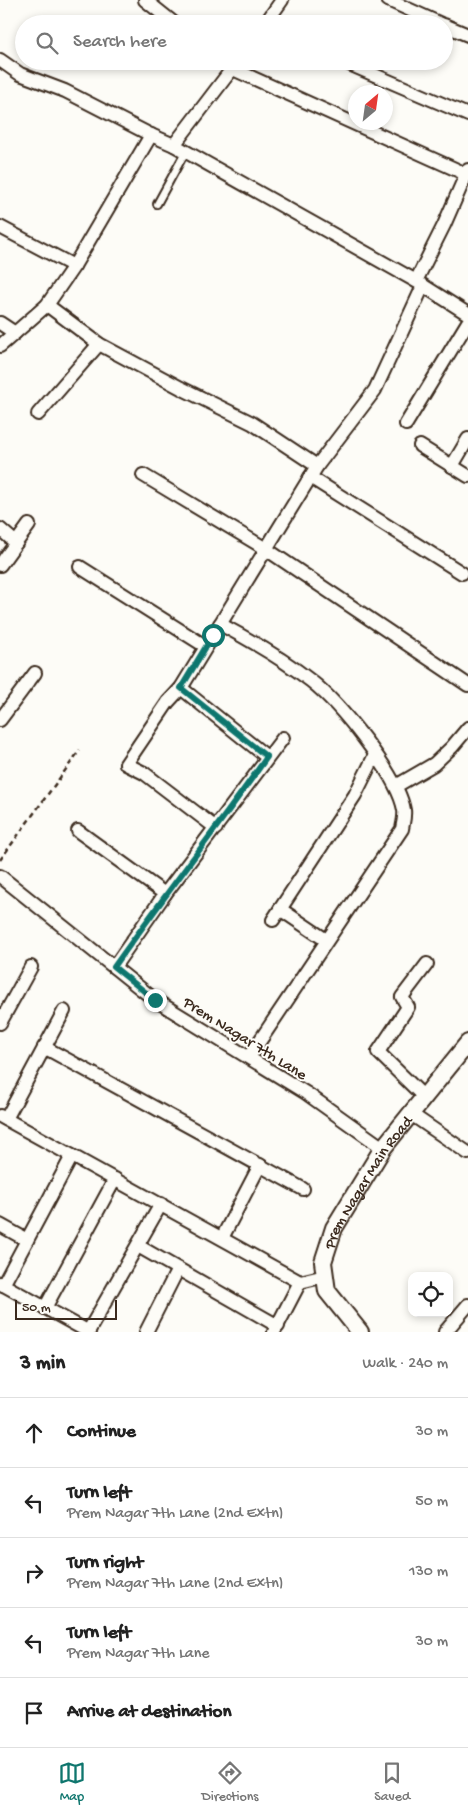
<!DOCTYPE html>
<html lang="en">
<head>
<meta charset="utf-8">
<style>
	body { margin:0; font-family:"Gochi Hand",sans-serif; background:#f2f2f2; color:#222 }
	.controls { position:absolute; right:15px; bottom:15px; display:grid; overflow:hidden; border-radius:10px; box-shadow:0 2px 8px #0003 }
	.controls button { width:45px; height:45px; display:grid; place-items:center; padding:0; border:0; border-bottom:1px solid #e0e0e0; background:#fff; color:#222; font:25px sans-serif }
	.compass { position:absolute; left:348px; top:85px; width:45px; height:45px; border-radius:50%; background:#fff; box-shadow:0 2px 8px #0003; rotate:29deg }
	.scale { position:absolute; left:15px; bottom:12px; width:102px; box-sizing:border-box; padding-left:5px; border:2px solid #3b2a1e; border-top:0; font-size:14px; line-height:18px; white-space:nowrap; color:#3b2a1e; -webkit-text-stroke:4px #fdfcf7; paint-order:stroke }
	.stop { position:absolute; width:15px; height:15px; margin:-11px; border:4px solid #0f766e; border-radius:50%; background:#fff }
	.stop.end { background:#0f766e; border-color:#fff; box-shadow:0 1px 5px #0008 }
	.list { margin:0; padding:0; list-style:none }
	h2 { display:flex; justify-content:space-between; align-items:center; height:65px; margin:0; padding:0 20px; font-size:21px }
	h2 small { font-size:16px; font-weight:400; color:#767676 }
	.list li { display:grid; grid-template-columns:32px 1fr auto; gap:15px; align-items:center; box-sizing:border-box; height:70px; padding:0 20px; border-top:1px solid #e0e0e0 }
	.list b { display:block; font-size:19px; white-space:nowrap }
	.list p { margin:0; font-size:16px; white-space:nowrap; color:#767676 }
	.list em { font-size:16px; font-style:normal; color:#767676 }
	.icon { flex:none; width:28px; height:28px; fill:none; stroke:currentColor; stroke-width:2; stroke-linecap:round; stroke-linejoin:round }
	.map { position:relative; flex:none; width:468px; height:1332px; overflow:hidden }
	.search { position:absolute; background:#fff; box-shadow:0 2px 8px #0003; left:15px; right:15px; top:15px; height:55px; display:flex; align-items:center; gap:12px; box-sizing:border-box; padding:0 18px; border-radius:28px; color:#767676; font-size:19px }
	.sheet { height:415px; background:#fff }
	nav { display:flex; justify-content:space-around; align-items:center; box-sizing:border-box; height:70px; border-top:1px solid #e0e0e0; background:#fff; font-size:14px; color:#767676 }
	nav a { display:grid; justify-items:center; gap:2px }
	nav .on { color:#0f766e }
	.map>svg:first-child { display:block }
</style>
</head>
<body>
<div class="map">
<svg width="468" height="1332" viewBox="0 0 468 1332">
	<rect width="100%" height="100%" fill="#fdfcf7"/>
	<filter id="ink" filterUnits="userSpaceOnUse"><feTurbulence type="fractalNoise" baseFrequency=".02" numOctaves="2"/><feDisplacementMap in="SourceGraphic" scale="10" xChannelSelector="R" yChannelSelector="G"/><feConvolveMatrix kernelMatrix="1 2 1 2 8 2 1 2 1" color-interpolation-filters="sRGB"/></filter>
	<g filter="url(#ink)">
		<g fill="none" stroke-linecap="round" stroke-linejoin="round">
			<g stroke="#3b2a1e" stroke-width="10">
				<path id="service" d="M157 204 186 151"/>
			</g>
			<g stroke="#3b2a1e" stroke-width="16">
				<g id="minor">
					<path d="M145 0 175 24"/>
					<path d="M388 0 441 24"/>
					<path d="M265 24 282 0"/>
					<path d="M444 25 468 35"/>
					<path d="M0 60 20 74 65 91 151 135 174 145 416 281 468 314"/>
					<path d="M223 61 233 69 466 174"/>
					<path d="M342 61 468 115"/>
					<path d="M174 145 238 61"/>
					<path d="M0 227 74 266"/>
					<path d="M416 281 444 225 468 170"/>
					<path d="M47 305 99 344 181 388 252 423 317 466"/>
					<path d="M0 323 15 333"/>
					<path d="M0 346 47 305 74 266 151 135"/>
					<path d="M38 414 99 344"/>
					<path d="M406 424 468 322"/>
					<path d="M420 446 468 476"/>
					<path d="M452 466 468 439"/>
					<path d="M143 475 266 549 468 685"/>
					<path d="M310 477 462 573"/>
					<path d="M0 529 16 543"/>
					<path d="M0 565 29 525"/>
					<path d="M80 567 205 646"/>
					<path d="M220 624C252 641 283 659 311 681 339 703 398 775 404 810 405 816 403 823 402 829L249 1057"/>
					<path d="M181 688 267 757"/>
					<path d="M0 720 35 673"/>
					<path d="M396 786 434 764 452 747 468 728"/>
					<path d="M216 828 144 773 126 764 168 702 181 688 317 466 375 390 423 286"/>
					<path d="M78 831 165 894"/>
					<path d="M0 876 155 1000 306 1093 383 1148"/>
					<path d="M280 909 326 940"/>
					<path d="M273 920 355 795 375 755"/>
					<path d="M114 967 165 894 283 738"/>
					<path d="M0 1023 31 967"/>
					<path d="M44 1047 303 1189"/>
					<path d="M424 1097 378 1052 408 1007 402 997 427 964"/>
					<path d="M411 1114 468 1153"/>
					<path d="M0 1116 300 1282"/>
					<path d="M6 1119 64 1011"/>
					<path d="M0 1225 27 1240"/>
					<path d="M222 1238 260 1165"/>
					<path d="M138 1246 278 1326"/>
					<path d="M0 1283 89 1332"/>
					<path d="M3 1285 72 1156"/>
					<path d="M45 1308 115 1179"/>
					<path d="M88 1332 161 1204"/>
					<path d="M146 1332 178 1269"/>
					<path d="M274 1332 300 1282 325 1276"/>
					<path d="M445 1332 468 1305"/>
				</g>
			</g>
			<g stroke="#3b2a1e" stroke-width="20">
				<g id="tertiary">
					<path id="s1" d="M360 1332 327 1291 323 1262 334 1228 383 1148 468 1043"/>
				</g>
			</g>
			<path stroke="#3b2a1e" stroke-width="2.5" stroke-dasharray="5 4" stroke-linecap="butt" d="M0 860 80 750"/>
			<use href="#service" stroke="#fdfcf7" stroke-width="6"/>
			<use href="#minor" stroke="#fdfcf7" stroke-width="12"/>
			<use href="#tertiary" stroke="#fdfcf7" stroke-width="16"/>
		</g>
	</g>
	<g fill="none" stroke-linecap="round" stroke-linejoin="round" filter="url(#ink)">
		<path stroke="#0f766e" stroke-width="6" d="M155 1000 114 967C164 896 217 828 267 757L181 688 213 635"/>
	</g>
	<g text-anchor="middle" stroke-width="4" stroke-linejoin="round" paint-order="stroke">
		<g font-size="16" fill="#3b2a1e" stroke="#fdfcf7">
			<text transform="translate(246 1037) rotate(32)" y="6">Prem Nagar 7th Lane</text>
			<text dy="6" stroke="none"><textPath href="#s1" startOffset="174">Prem Nagar Main Road</textPath></text>
		</g>
	</g>
</svg>
<div class="controls">
<button><svg class="icon" aria-label="locate" viewBox="0 0 24 24"><circle cx="12" cy="12" r="6"/><path d="M12 2v4M12 18v4M2 12h4M18 12h4"/></svg></button>
</div>
<svg class="compass" viewBox="-18 -18 36 36"><path d="M0-13l5 13h-10z" fill="#e53935"/><path d="M0 13l5-13h-10z" fill="#767676"/></svg>
<div class="scale">50 m</div>
<div class="stop" style="left:213px;top:635px"></div>
<div class="stop end" style="left:155px;top:1000px"></div>
<div class="search"><svg class="icon" aria-label="search" viewBox="0 0 24 24"><circle cx="10" cy="10" r="6"/><path d="M15 15l6 6"/></svg>Search here</div>
</div>
<section class="sheet">
<h2>3 min<small>Walk · 240 m</small></h2>
<ul class="list">
<li><svg class="icon" aria-label="ahead" viewBox="0 0 24 24"><path d="M12 20V5M6 11l6-6 6 6"/></svg><div><b>Continue</b></div><em>30 m</em></li>
<li><svg class="icon" aria-label="left" viewBox="0 0 24 24"><path d="M17 20v-9H6M10 6l-5 5 5 5"/></svg><div><b>Turn left</b><p>Prem Nagar 7th Lane (2nd Extn)</p></div><em>50 m</em></li>
<li><svg class="icon" aria-label="right" viewBox="0 0 24 24"><path d="M7 20v-9h11M14 6l5 5-5 5"/></svg><div><b>Turn right</b><p>Prem Nagar 7th Lane (2nd Extn)</p></div><em>130 m</em></li>
<li><svg class="icon" aria-label="left" viewBox="0 0 24 24"><path d="M17 20v-9H6M10 6l-5 5 5 5"/></svg><div><b>Turn left</b><p>Prem Nagar 7th Lane</p></div><em>30 m</em></li>
<li><svg class="icon" aria-label="arrive" viewBox="0 0 24 24"><path d="M6 21V4h12l-3 4 3 4H6"/></svg><div><b>Arrive at destination</b></div></li>
</ul>
</section>
<nav>
<a class="on"><svg class="icon" aria-label="map" viewBox="0 0 24 24"><path d="M3 6l6-2 6 2 6-2v14l-6 2-6-2-6 2zM9 4v14M15 6v14"/></svg>Map</a>
<a><svg class="icon" aria-label="directions" viewBox="0 0 24 24"><path d="M12 3l9 9-9 9-9-9zM9 14v-3h6M13 9l2 2-2 2"/></svg>Directions</a>
<a><svg class="icon" aria-label="saved" viewBox="0 0 24 24"><path d="M7 4h10v16l-5-4-5 4z"/></svg>Saved</a>
</nav>
</body>
</html>
